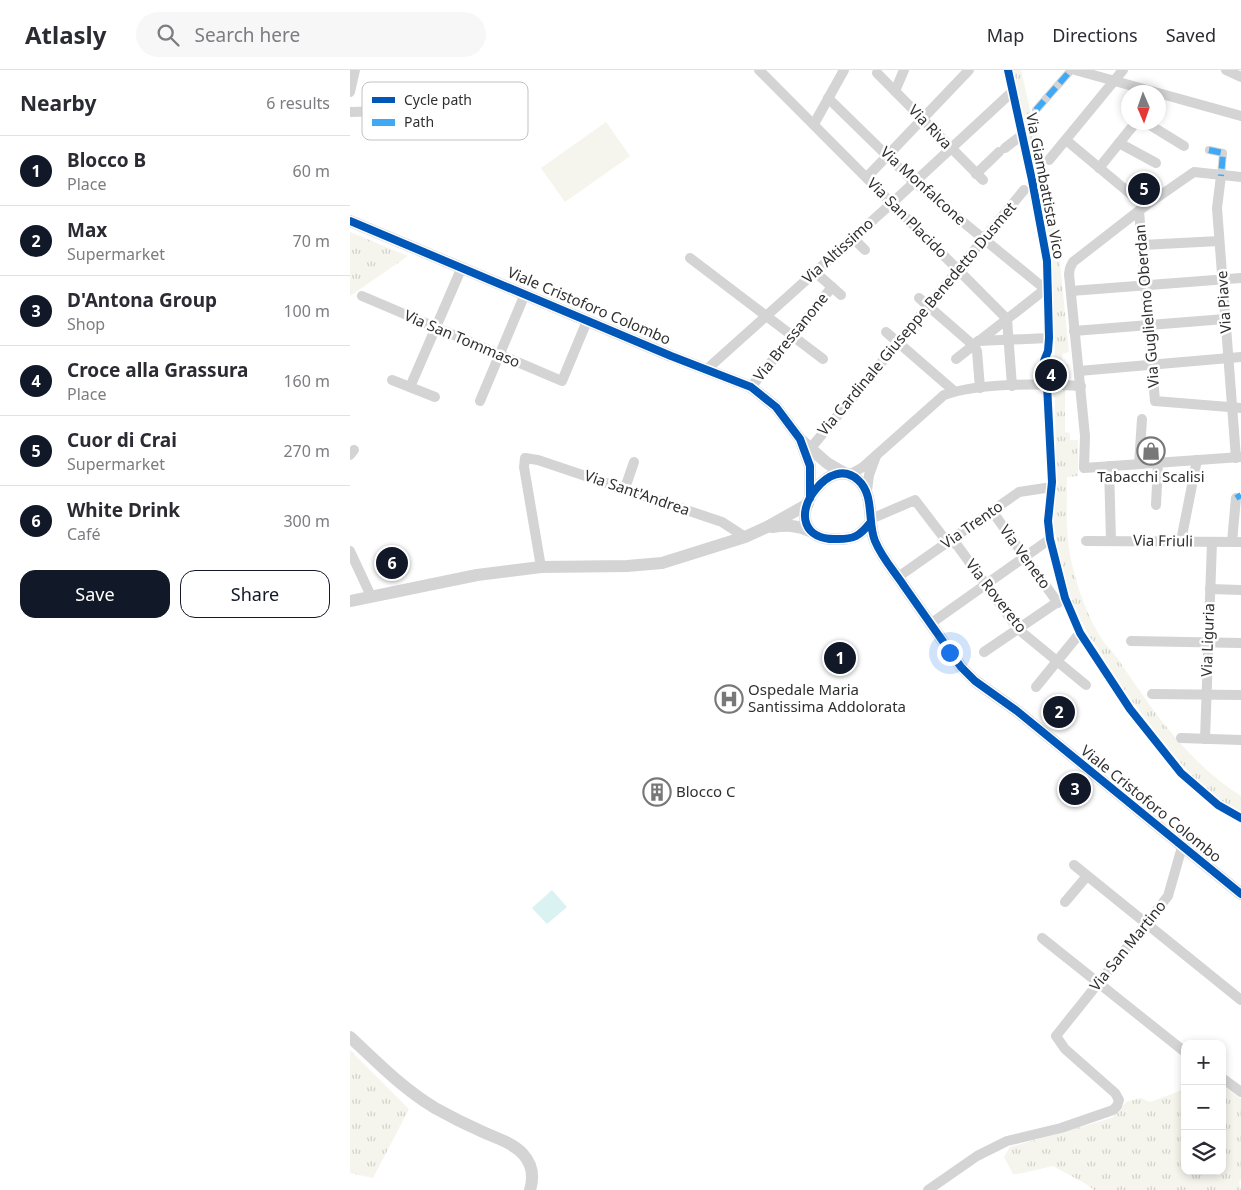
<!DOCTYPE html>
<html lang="en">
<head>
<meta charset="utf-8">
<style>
	body { margin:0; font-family:"Noto Sans",sans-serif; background:#f7f7f7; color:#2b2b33 }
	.controls { position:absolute; right:15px; bottom:15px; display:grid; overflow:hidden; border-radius:10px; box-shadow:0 2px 8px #0003 }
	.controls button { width:45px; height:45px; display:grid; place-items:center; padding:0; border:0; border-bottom:1px solid #e1e1e2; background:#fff; color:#2b2b33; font:25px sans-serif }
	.compass { position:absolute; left:771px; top:15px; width:45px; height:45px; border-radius:50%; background:#fff; box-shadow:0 2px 8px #0003; rotate:178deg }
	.you { position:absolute; left:599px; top:582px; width:18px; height:18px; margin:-12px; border:4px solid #fff; border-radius:50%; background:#1a73e8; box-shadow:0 0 0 8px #1a73e833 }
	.badge { display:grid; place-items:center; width:32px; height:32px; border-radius:50%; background:#111827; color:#fff; font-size:16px; font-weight:700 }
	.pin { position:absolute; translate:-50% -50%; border:2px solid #fff; box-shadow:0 1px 5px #0006 }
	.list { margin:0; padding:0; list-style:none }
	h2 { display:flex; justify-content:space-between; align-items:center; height:65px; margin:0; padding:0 20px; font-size:21px }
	h2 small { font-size:16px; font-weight:400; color:#7c7c81 }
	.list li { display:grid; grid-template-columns:32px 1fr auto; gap:15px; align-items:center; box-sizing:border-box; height:70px; padding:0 20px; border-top:1px solid #e1e1e2 }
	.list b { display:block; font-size:19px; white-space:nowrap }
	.list p { margin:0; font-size:16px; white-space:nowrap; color:#7c7c81 }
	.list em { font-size:16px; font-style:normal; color:#7c7c81 }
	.actions { display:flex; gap:10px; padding:15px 20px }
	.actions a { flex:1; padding:11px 0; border:1px solid #111827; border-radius:15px; text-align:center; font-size:18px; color:#111827 }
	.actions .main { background:#111827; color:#fff }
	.icon { flex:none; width:28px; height:28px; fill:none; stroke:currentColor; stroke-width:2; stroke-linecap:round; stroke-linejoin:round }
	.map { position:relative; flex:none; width:891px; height:1120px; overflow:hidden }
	header { display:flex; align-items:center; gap:30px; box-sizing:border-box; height:70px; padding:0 25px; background:#fff; border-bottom:1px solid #e1e1e2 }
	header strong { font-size:24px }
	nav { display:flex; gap:28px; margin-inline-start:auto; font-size:18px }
	.search { width:350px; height:45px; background:#f7f7f7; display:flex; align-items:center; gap:12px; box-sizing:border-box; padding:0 18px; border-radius:28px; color:#7c7c81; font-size:19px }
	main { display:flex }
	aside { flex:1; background:#fff }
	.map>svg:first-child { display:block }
</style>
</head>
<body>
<header>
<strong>Atlasly</strong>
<div class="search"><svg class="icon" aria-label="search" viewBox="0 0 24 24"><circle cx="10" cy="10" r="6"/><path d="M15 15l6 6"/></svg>Search here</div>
<nav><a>Map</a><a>Directions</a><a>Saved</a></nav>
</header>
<main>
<aside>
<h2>Nearby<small>6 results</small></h2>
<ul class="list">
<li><span class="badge">1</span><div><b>Blocco B</b><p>Place</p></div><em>60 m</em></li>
<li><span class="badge">2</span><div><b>Max</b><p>Supermarket</p></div><em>70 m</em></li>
<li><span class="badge">3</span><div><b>D'Antona Group</b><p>Shop</p></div><em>100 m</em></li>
<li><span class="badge">4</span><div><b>Croce alla Grassura</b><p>Place</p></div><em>160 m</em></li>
<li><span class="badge">5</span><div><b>Cuor di Crai</b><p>Supermarket</p></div><em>270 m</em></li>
<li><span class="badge">6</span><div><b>White Drink</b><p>Café</p></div><em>300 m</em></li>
</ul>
<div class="actions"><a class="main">Save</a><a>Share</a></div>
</aside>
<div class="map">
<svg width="891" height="1120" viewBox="0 0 891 1120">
	<defs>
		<pattern id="grass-tufts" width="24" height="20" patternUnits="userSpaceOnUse" patternTransform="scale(1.25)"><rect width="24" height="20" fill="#f5f5ed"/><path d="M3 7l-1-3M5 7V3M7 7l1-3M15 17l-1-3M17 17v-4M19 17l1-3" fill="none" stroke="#d2d2cc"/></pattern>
	</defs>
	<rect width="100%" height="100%" fill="#fff"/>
	<g fill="url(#grass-tufts)">
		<path d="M661 0H671L706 154 719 282 712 284 713 294H719L716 310 705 311 704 247 698 169Z"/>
		<path d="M0 162 58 186 0 226Z"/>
		<path d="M715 320V362L720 363V370H728V406L717 407C717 435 715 465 722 494 728 520 738 548 753 571 759 579 767 586 772 595 805 644 840 694 891 726V743L874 733 847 711 819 680 779 627 738 564 721 530 714 509 703 451 706 422 705 328 703 327 702 323Z"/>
		<path d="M0 980 59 1039 23 1108 0 1103Z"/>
		<path d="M872 1015 891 1029V1109L889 1112 891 1120H744L736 1114 703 1096 673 1103 663 1104 654 1087 660 1077 762 1048 776 1032 791 1028 800 1032 835 1019V1101H872Z"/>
	</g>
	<path fill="#f5f5ed" d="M256 52 280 86 215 132 191 98Z"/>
	<path fill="#daf2f2" d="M202 820 217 837 197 854 182 838Z"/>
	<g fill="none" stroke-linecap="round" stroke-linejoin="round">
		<g stroke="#d4d4d4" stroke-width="8">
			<path d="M686 40 721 0"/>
			<path d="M859 80 873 83 871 106"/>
		</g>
		<g stroke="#d4d4d4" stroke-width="10">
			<path d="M409 0 657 249 662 316"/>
			<path d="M658 0 682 110 697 191 699 268 698 281 694 291V302L697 315 702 412 698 451 700 469 715 528 730 563 780 639 831 703 868 735 891 748"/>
			<path d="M725 0 891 46"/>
			<path d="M876 0 891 7"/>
			<path d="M527 3 633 110"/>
			<path d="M545 21 554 0"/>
			<path d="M0 22 5 0"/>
			<path d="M478 28 564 112 695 219"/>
			<path d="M0 42 72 40"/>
			<path d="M795 52 834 76"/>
			<path d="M464 54 494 0"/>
			<path d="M716 70 795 136"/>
			<path d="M769 73 806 93"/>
			<path d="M655 78 672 65"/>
			<path d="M699 90 773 0"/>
			<path d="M749 98 786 52"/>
			<path d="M626 104 649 82"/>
			<path d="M871 106 867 138 886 388"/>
			<path d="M517 107 619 0"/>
			<path d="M891 107 844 102 795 136 723 192 720 198 719 204 735 366 734 398 891 387"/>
			<path d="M789 141 805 331 891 338"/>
			<path d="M503 168 515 180"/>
			<path d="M792 175 869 171"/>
			<path d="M340 188 473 289"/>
			<path d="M465 202 491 225"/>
			<path d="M721 221 891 208"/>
			<path d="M12 226 212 311 237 251"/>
			<path d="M569 228 623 275 627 281 630 318"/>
			<path d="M724 261 875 249"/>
			<path d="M536 262 604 321"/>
			<path d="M628 271 699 268"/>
			<path d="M606 289 698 217"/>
			<path d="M356 300 542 133 663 21"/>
			<path d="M729 301 891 287"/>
			<path d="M42 310 85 327"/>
			<path d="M60 317 112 197"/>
			<path d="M401 317 482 217"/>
			<path d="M130 331 175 224"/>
			<path d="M460 379 674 120"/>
			<path d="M0 385 4 380"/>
			<path d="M789 394 792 349"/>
			<path d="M759 396 761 471"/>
			<path d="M499 405 513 397 594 325C632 312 691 314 731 316"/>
			<path d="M275 418 284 392"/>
			<path d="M517 421 519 405 526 386"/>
			<path d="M806 435 808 393"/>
			<path d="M642 441 708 533"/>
			<path d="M521 449 565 430 594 468 607 475 668 559 736 615"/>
			<path d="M736 471 891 472"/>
			<path d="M831 471 847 390"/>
			<path d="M882 472 886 428"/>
			<path d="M0 481 21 526"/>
			<path d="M191 497 174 397 175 388 188 390 372 452 395 467"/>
			<path d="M548 507 669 422 702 417"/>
			<path d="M860 519 891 520"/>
			<path d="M580 554 700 469"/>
			<path d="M781 571 891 573"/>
			<path d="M634 582 712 529"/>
			<path d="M686 617 730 563"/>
			<path d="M802 624 891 625"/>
			<path d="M831 668 891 670"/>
			<path d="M855 669 862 472"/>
			<path d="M724 795 891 930"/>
			<path d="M715 832 737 806"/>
			<path d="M692 868 835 982"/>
			<path d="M872 1008 891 1022"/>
			<path d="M578 1120 627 1086 657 1071 711 1058 763 1040 767 1036 769 1030 765 1023 715 979 706 966 818 826 832 777"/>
		</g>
		<g stroke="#d4d4d4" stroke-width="12">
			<path d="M0 151 321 286 401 317 426 337 450 369 460 396V428"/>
			<path d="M452 371 477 393 494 403"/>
			<path d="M520 453C516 458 512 463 506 466 500 469 494 469 488 469 453 471 446 443 466 419 477 405 494 397 508 410 525 425 517 452 525 471 532 488 544 501 554 516 573 543 592 570 611 597L625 611 667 641 891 824"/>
			<path d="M422 457C436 455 447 455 460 461"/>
			<path d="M0 531 127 505 191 497 277 496 312 493 395 467 417 457 458 434"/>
			<path d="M0 967C27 992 53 1019 85 1038 101 1047 117 1055 133 1062 146 1068 163 1073 173 1084 182 1094 184 1107 180 1120"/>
		</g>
		<g stroke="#3fa9f5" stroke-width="6" stroke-dasharray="12 6" stroke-linecap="butt">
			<path d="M686 40 721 0"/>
			<path d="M859 80 873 83 871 106"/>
			<path d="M886 428 891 425"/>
		</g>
		<g stroke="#fff" stroke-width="11">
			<g id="cycleway">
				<path d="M658 0 682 110 697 191 699 268 698 281 694 291V302L697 315 702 412 698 451 700 469 715 528 730 563 780 639 831 703 868 735 891 748"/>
				<path d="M0 151 321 286 401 317 426 337 450 369 460 396V428"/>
				<path d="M520 453C516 458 512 463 506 466 500 469 494 469 488 469 453 471 446 443 466 419 477 405 494 397 508 410 525 425 517 452 525 471 532 488 544 501 554 516 573 543 592 570 611 597L625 611 667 641 891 824"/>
			</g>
		</g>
		<use href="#cycleway" stroke="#0057b8" stroke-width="8"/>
	</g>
	<defs>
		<g id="shop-ring" transform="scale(1.4375)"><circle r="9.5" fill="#fff" stroke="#787878" stroke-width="1.5"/><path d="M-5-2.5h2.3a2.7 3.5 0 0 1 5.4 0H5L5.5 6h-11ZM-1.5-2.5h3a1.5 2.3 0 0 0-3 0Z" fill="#787878"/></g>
		<g id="hospital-ring" transform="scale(1.4375)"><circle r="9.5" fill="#fff" stroke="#787878" stroke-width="1.5"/><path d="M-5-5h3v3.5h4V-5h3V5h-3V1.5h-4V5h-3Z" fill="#787878"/></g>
		<g id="building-ring" transform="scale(1.4375)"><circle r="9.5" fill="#fff" stroke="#787878" stroke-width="1.5"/><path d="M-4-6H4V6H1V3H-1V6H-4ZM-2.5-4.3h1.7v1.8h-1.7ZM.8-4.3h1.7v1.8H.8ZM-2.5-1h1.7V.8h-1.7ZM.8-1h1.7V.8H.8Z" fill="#787878"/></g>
	</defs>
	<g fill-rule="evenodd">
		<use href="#shop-ring" x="801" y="381"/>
		<use href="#hospital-ring" x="379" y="629"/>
		<use href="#building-ring" x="307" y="722"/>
	</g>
	<g text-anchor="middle" stroke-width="5" stroke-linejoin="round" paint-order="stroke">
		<g font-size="15" fill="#303030" stroke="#fff">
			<text transform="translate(580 57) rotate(46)" y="5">Via Riva</text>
			<text transform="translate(573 116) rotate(42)" y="5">Via Monfalcone</text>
			<text transform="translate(695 116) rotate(79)" y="5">Via Giambattista Vico</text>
			<text transform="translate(557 148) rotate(45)" y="5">Via San Placido</text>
			<text transform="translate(488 181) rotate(-42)" y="5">Via Altissimo</text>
			<text transform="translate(874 232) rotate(-94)" y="5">Via Piave</text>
			<text transform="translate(239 236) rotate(23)" y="5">Viale Cristoforo Colombo</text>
			<text transform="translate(797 236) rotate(-95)" y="5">Via Guglielmo Oberdan</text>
			<text transform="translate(567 249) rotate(-50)" y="5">Via Cardinale Giuseppe Benedetto Dusmet</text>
			<text transform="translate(441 267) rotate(-51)" y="5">Via Bressanone</text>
			<text transform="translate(112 269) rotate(23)" y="5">Via San Tommaso</text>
			<text transform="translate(287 423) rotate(19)" y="5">Via Sant'Andrea</text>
			<text transform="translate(622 455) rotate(-35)" y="5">Via Trento</text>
			<text transform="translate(813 471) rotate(1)" y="5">Via Friuli</text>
			<text transform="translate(675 487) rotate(54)" y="5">Via Veneto</text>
			<text transform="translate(646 526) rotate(52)" y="5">Via Rovereto</text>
			<text transform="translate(858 570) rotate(-88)" y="5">Via Liguria</text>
			<text transform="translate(801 734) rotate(39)" y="5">Viale Cristoforo Colombo</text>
			<text transform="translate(778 876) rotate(-51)" y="5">Via San Martino</text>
		</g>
		<g font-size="15" fill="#303030" stroke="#fff" text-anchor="start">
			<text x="801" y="412" text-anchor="middle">Tabacchi Scalisi</text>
			<text x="398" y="625">Ospedale Maria<tspan x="398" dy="17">Santissima Addolorata</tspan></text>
			<text x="326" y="727">Blocco C</text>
		</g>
	</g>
	<rect x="12" y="12" width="166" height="58" rx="8" fill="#fff" stroke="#c1c1c1" stroke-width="1"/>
	<rect x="22" y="27" width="23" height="6" fill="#0057b8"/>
	<rect x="22" y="49" width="23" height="7" fill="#3fa9f5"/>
	<g font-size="14" fill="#303030">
		<text x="54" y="35">Cycle path</text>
		<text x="54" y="57">Path</text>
	</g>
</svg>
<div class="controls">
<button>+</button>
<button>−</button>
<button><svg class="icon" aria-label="layers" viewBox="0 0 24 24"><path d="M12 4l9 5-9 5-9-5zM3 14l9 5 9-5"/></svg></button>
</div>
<svg class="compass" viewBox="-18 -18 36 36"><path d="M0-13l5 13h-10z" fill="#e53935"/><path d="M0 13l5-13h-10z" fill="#7c7c81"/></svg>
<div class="you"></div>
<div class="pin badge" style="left:490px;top:588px">1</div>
<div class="pin badge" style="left:709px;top:642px">2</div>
<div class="pin badge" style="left:725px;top:719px">3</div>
<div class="pin badge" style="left:701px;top:305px">4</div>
<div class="pin badge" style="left:794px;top:119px">5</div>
<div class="pin badge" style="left:42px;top:493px">6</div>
</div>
</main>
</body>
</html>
